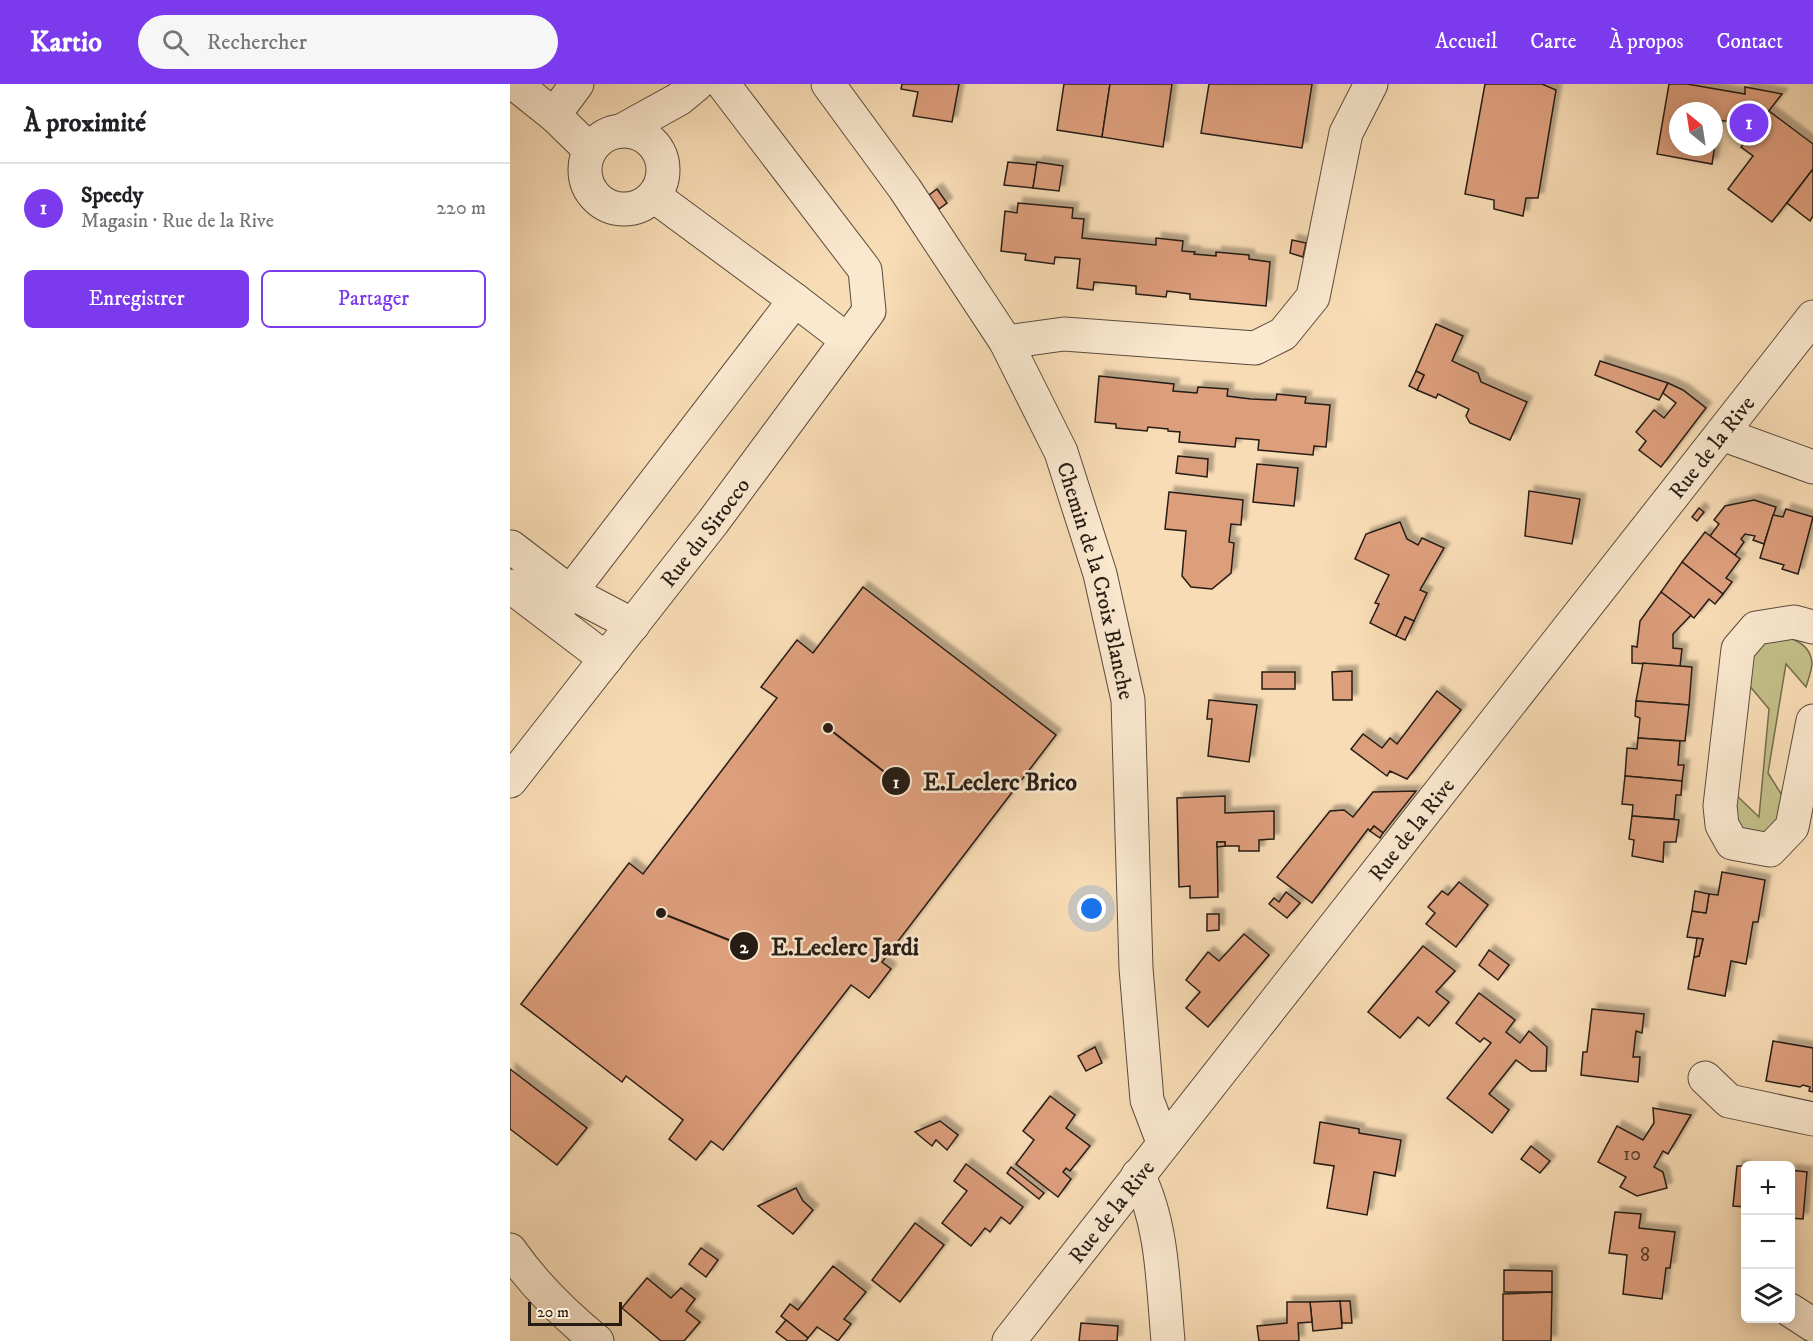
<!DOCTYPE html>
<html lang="fr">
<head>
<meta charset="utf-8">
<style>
	body { margin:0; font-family:"IM FELL DW Pica",serif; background:#f6f6f6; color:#202124 }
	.controls { position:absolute; right:18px; bottom:18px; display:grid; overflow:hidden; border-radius:9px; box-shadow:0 3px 15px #0003 }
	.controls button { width:54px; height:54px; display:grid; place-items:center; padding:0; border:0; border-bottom:2px solid #e0e0e0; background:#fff; color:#202124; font:30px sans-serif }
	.compass { position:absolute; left:1159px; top:18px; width:54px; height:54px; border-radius:50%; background:#fff; box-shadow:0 3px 15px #0003; rotate:330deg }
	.scale { position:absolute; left:18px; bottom:15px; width:94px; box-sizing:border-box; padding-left:6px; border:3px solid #261c14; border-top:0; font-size:16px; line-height:21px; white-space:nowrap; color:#261c14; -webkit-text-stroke:4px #fae8cf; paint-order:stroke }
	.you { position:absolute; left:582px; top:825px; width:21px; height:21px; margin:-15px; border:4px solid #fff; border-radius:50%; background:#1a73e8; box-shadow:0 0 0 9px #1a73e833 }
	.badge { display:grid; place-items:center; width:39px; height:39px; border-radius:50%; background:#7c3aed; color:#fff; font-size:20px; font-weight:700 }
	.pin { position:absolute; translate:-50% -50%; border:3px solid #fff; box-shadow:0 2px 6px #0006 }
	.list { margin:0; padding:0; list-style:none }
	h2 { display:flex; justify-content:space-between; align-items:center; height:78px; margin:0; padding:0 24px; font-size:26px }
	h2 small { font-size:20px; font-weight:400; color:#757577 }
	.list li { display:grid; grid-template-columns:39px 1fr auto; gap:18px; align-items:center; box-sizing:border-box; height:90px; padding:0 24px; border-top:2px solid #e0e0e0 }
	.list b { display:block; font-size:22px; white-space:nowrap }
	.list p { margin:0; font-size:20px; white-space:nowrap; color:#757577 }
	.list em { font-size:20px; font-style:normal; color:#757577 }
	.actions { display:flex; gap:12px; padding:18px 24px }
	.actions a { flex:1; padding:14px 0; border:2px solid #7c3aed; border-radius:9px; text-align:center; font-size:21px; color:#7c3aed }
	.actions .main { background:#7c3aed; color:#fff }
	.icon { flex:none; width:33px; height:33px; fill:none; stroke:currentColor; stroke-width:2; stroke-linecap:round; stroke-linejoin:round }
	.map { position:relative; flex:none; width:1303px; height:1257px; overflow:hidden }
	header { display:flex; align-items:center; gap:36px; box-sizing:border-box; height:84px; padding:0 30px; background:#7c3aed; color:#fff }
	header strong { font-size:28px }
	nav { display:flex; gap:33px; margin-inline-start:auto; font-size:21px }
	.search { width:420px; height:54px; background:#f6f6f6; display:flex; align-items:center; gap:15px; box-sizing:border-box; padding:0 21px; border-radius:33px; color:#757577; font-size:22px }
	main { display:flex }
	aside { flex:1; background:#fff }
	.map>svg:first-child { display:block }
</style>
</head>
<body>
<header>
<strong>Kartio</strong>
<div class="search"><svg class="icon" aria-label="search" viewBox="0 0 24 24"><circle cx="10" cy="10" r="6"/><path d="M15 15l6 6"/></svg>Rechercher</div>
<nav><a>Accueil</a><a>Carte</a><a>À propos</a><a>Contact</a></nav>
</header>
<main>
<aside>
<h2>À proximité<small></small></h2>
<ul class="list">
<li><span class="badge">1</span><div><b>Speedy</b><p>Magasin · Rue de la Rive</p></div><em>220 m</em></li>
</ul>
<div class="actions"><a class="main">Enregistrer</a><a>Partager</a></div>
</aside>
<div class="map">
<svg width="1303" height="1257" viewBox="0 0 1303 1257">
	<defs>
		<filter id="shadow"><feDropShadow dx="5.5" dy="-5.5" stdDeviation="1.5" flood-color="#0004"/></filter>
	</defs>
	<rect width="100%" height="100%" fill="#f8dcb5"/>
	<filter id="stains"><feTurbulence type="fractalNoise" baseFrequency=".00333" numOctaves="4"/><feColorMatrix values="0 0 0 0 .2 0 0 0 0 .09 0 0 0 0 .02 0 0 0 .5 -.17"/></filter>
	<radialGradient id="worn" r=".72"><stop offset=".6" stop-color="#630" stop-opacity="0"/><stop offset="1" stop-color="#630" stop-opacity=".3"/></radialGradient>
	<path fill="#c3bf89" stroke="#746e4e" stroke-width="1.5" d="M1256 550C1274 552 1300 555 1302 579 1302 586 1298 596 1296 603L1276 580 1258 689 1275 716 1269 744 1258 754 1225 744 1224 709 1249 733 1259 625 1233 594 1238 570Z"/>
	<g fill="#dd9e7c" stroke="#261c14" stroke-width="1.5" fill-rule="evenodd" filter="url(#shadow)">
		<path d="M392 0H449L442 38 403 32 408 8 391 5Z"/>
		<path d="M554 0H600L592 53 547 46Z"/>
		<path d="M600 0H662L653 63 592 53Z"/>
		<path d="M699 0H802L792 64 691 49Z"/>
		<path d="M975 0H1032L1046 6 1028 114H1016L1013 132 984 125V116L955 110Z"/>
		<path d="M1159 0H1177L1235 10V3L1272 10 1247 42 1209 36 1202 80 1147 70ZM1168 27H1204V63H1168Z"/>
		<path d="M1259 27 1303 60V85L1262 138 1218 105 1243 72 1231 63Z"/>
		<path d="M498 78 527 81 523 104 494 101Z"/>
		<path d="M527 78 553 82 549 107 523 104Z"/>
		<path d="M1303 85V132L1300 137 1277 119Z"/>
		<path d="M427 105 437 119 429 125 419 111Z"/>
		<path d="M508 119 563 124 562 134 574 135 572 154 646 161V154L673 157 672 167 685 168 684 170 706 172V168L739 171V175L760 178 756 222 680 215V210L657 207 656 213 626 210V202L584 198 583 206 567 204 570 175 545 173 544 180 515 176 516 170 491 167 495 127 507 129Z"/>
		<path d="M782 156 796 159 793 173 780 169Z"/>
		<path d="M926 240 953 252 942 277 968 289 971 298 1017 318 1000 356 960 339 956 332 959 325 928 310 926 314 907 306 914 291 906 287Z"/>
		<path d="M1090 277 1158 299 1149 316 1085 291Z"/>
		<path d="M906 287 914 291 907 306 899 302Z"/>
		<path d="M589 292 664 300 663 307 687 309 688 303 718 305 717 312 741 315 766 316 767 310 796 313 795 319 820 321 816 363 804 362 803 371 748 366 749 356 726 354 725 363 669 358 670 348 658 347V345L638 343 637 347 606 344V340L585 338Z"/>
		<path d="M1158 299 1173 306 1196 324 1151 383 1129 366 1136 357 1126 348 1144 326 1154 334 1166 319 1153 309Z"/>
		<path d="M668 372 698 375 697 393 666 389Z"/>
		<path d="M747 380 788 384 784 422 743 418Z"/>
		<path d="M1019 407 1070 415 1062 460 1015 452Z"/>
		<path d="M659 408 733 416 731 441 721 440 719 458 724 459 721 489 702 505 681 503 672 492 676 447 655 445Z"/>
		<path d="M1244 416 1266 423 1254 460 1243 456 1245 452 1235 450 1231 455 1234 458 1225 471 1200 452 1209 440 1204 436 1215 422Z"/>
		<path d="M1189 424 1194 428 1187 437 1182 433Z"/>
		<path d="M1276 425 1303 433 1288 490 1272 485 1274 481 1250 474 1263 431 1273 433Z"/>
		<path d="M890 438 897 455 908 461 912 454 934 464 910 506 917 509 904 537 895 533 886 552 860 539 869 520 865 519 879 491 845 475 856 450Z"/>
		<path d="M1195 448 1230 475 1216 494 1222 498 1213 510 1172 478Z"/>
		<path d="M1172 478 1213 510 1205 520 1199 515 1184 534 1151 508Z"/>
		<path d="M353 503 546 651 372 878 381 885 359 914 341 901 213 1066 201 1057 186 1076 159 1055 173 1036 116 992 112 998 11 920 119 779 133 790 267 614 251 603 287 556 303 569Z"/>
		<path d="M1151 508 1181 531 1163 550V564L1172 565 1170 582 1122 579V562L1127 563 1130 537Z"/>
		<path d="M895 533 904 537 895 556 886 552Z"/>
		<path d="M1133 579 1182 583 1179 621 1126 617Z"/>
		<path d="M842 587V616H823L822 588Z"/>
		<rect x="752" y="588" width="33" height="17"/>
		<path d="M927 607 951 626 897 695 880 687 877 692 841 665 853 650 872 664 880 654 887 660Z"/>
		<path d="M699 616 747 621 739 678 698 672 702 635H697Z"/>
		<path d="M1126 617 1179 621 1175 657 1128 654 1130 634 1125 632Z"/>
		<path d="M1128 654 1170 657 1168 681H1174L1172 697 1115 692 1117 664 1127 665Z"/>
		<path d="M1115 692 1172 697 1171 711H1166L1164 735 1122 732 1123 721 1112 720Z"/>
		<path d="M906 707 873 749 864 742 860 747 858 745 802 819 767 793 820 727 834 726 843 733 863 708Z"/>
		<path d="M715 712V729L764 727V755L749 756V767H729V762H715V758H707L708 813 680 814V802L669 803 667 714Z"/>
		<path d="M1122 732 1169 736 1166 758H1154L1153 778 1122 772 1124 756 1119 755Z"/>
		<path d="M864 742 873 749 870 754 860 747Z"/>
		<path d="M707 758H715V762L707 763Z"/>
		<path d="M1212 788 1255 796 1248 838H1243L1236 880 1221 877 1215 912 1178 905 1184 873 1189 872 1193 855 1177 853 1182 827 1196 829 1199 810 1208 811Z"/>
		<path d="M949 798 978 821 946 863 916 840 925 829 918 823 932 807 938 811Z"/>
		<path d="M1185 807 1199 810 1196 829 1182 827Z"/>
		<path d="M776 808 790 819 777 834 759 820 764 814 769 818Z"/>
		<path d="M697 830H709V846L697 847Z"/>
		<path d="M734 850 759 871 698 943 676 924 690 908 676 896 698 868 709 877Z"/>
		<path d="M1187 854 1193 855 1189 872 1184 873Z"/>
		<path d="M913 862 945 887 926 908 939 918 919 942 908 933 890 954 858 928Z"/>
		<path d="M979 866 999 881 988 896 969 881Z"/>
		<path d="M969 909 1005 936 996 948 1010 959 1019 947 1037 963 1036 987H1021L1006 976 979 1010 999 1026 982 1049 937 1014 981 959 974 954 970 958 946 939Z"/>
		<path d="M1082 925 1134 930 1132 949 1126 947 1123 973H1130L1128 998 1071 991 1073 968H1077Z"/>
		<path d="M1263 957 1303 964V1008L1299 1007 1300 1003 1293 1001 1290 1003 1256 997Z"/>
		<path d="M585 963 592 979 576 987 568 972Z"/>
		<path d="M0 985 77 1044 47 1081 0 1045Z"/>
		<path d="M540 1012 565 1031 556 1044 580 1062 560 1087 556 1084 553 1088 561 1095 548 1113 506 1080 524 1056 513 1047Z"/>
		<path d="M1143 1024 1181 1031 1158 1070 1153 1067 1144 1083 1153 1088 1157 1104 1127 1112 1110 1103 1116 1093 1088 1078 1107 1042 1133 1056 1144 1039Z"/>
		<path d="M430 1037 448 1051 437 1066 426 1056 422 1062 405 1048Z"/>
		<path d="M810 1038 849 1045V1049L891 1056 885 1092 864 1088 857 1131 817 1124 824 1082 804 1079Z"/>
		<path d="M1021 1062 1040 1077 1030 1089 1011 1075Z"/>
		<path d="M456 1080 513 1123 500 1140 491 1133 480 1148 475 1144 461 1162 432 1139 457 1107 444 1097Z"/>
		<path d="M1227 1082H1236V1123L1223 1122Z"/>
		<path d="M501 1083 534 1109 529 1115 497 1089Z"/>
		<path d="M1280 1086 1297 1088 1293 1135 1280 1134Z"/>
		<path d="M286 1104 293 1117 303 1126 283 1150 248 1122Z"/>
		<path d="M1105 1128 1131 1130 1129 1144 1165 1148 1160 1184H1156L1152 1215 1113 1210 1117 1171 1099 1169Z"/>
		<path d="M405 1139 434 1161 390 1218 362 1196Z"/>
		<path d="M191 1164 208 1176 196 1193 179 1180Z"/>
		<path d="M323 1182 356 1208 334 1235 341 1240 328 1257 307 1243 298 1254 271 1232 280 1220 288 1226Z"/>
		<path d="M994 1186 1042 1187V1208H994Z"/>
		<path d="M137 1194 161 1214 171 1204 185 1215 176 1227 190 1238 174 1257H151L112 1224Z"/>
		<path d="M1042 1208 1041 1257H993V1210Z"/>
		<path d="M830 1217H840L842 1239H832Z"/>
		<path d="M830 1217 832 1244 803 1247 800 1218Z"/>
		<path d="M777 1218H800L802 1238 788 1239 789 1257H749L747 1242 777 1239Z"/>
		<path d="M276 1236 298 1254 296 1257H278L266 1248Z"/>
		<path d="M571 1239 608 1242 607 1257H569Z"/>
	</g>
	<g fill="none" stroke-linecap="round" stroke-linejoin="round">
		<g stroke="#5a4c3c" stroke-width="35">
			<g id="minor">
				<path d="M5 0 44 31 80 66"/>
				<path id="s1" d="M318 0 395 105 496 258 551 368 590 490 618 616 626 884 637 1016 653 1058"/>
				<path d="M44 31 67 0"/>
				<circle cx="114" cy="86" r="39"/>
				<path d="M111 47 169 15 187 0"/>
				<path d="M285 216 337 256"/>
				<path d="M496 258 554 250 745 264 773 250 803 213 836 49 861 0"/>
				<path d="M1212 350 1303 383"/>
				<path d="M1 463 60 508 123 541"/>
				<path d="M0 502 96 575"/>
				<path d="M42 532 285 216 144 112"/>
				<path d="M1303 543 1284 538 1246 544 1228 565 1210 722 1212 741 1222 759 1260 766 1282 743 1303 637"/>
				<path id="s2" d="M0 697 203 438 359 227 355 186 213 0"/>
				<path d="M1195 994 1219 1017 1303 1035"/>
				<path d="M628 1091C653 1140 653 1203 658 1257"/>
				<path d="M0 1166C24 1201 54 1230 87 1257"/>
				<path d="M1280 1226 1303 1241"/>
				<path id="s3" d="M499 1257 1303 233"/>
			</g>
		</g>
		<use href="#minor" stroke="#fae8cf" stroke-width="33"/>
	</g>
	<g text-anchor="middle" stroke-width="5" stroke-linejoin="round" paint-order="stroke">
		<g font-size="20" fill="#543c2e">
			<text x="1122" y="1076">10</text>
			<text x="1135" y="1177">8</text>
		</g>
		<g font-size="22" fill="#261c14" stroke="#fae8cf">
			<text dy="8" stroke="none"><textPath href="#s3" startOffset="1137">Rue de la Rive</textPath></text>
			<text dy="8" stroke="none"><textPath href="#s2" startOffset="316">Rue du Sirocco</textPath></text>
			<text dy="8" stroke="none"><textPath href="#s1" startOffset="570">Chemin de la Croix Blanche</textPath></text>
			<text dy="8" stroke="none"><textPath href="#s3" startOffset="651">Rue de la Rive</textPath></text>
			<text dy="8" stroke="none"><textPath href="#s3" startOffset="165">Rue de la Rive</textPath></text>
		</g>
	</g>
	<path fill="none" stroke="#261c14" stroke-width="2" d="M318 644L386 697M151 829L234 862"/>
	<g fill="#261c14" stroke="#fae8cf" stroke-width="2">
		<circle cx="318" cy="644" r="6"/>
		<circle cx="151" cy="829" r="6"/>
		<circle cx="386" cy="697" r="15"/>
		<circle cx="234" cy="862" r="15"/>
	</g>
	<g font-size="18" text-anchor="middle" font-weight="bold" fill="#fff">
		<text x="386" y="704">1</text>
		<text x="234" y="869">2</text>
	</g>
	<g font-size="24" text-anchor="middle" font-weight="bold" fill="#261c14" stroke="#fae8cf" stroke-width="5" stroke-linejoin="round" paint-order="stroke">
		<text x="490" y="706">E.Leclerc Brico</text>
		<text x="335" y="871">E.Leclerc Jardi</text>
	</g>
	<rect width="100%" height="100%" filter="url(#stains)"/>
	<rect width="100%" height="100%" fill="url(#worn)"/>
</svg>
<div class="controls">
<button>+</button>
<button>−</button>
<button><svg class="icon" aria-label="layers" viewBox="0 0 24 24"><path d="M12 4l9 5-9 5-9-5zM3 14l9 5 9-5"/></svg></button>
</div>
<svg class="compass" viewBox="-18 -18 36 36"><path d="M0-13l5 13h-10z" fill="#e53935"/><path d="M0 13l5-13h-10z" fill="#757577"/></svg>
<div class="scale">20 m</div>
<div class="you"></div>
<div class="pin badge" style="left:1239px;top:39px">1</div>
</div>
</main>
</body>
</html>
